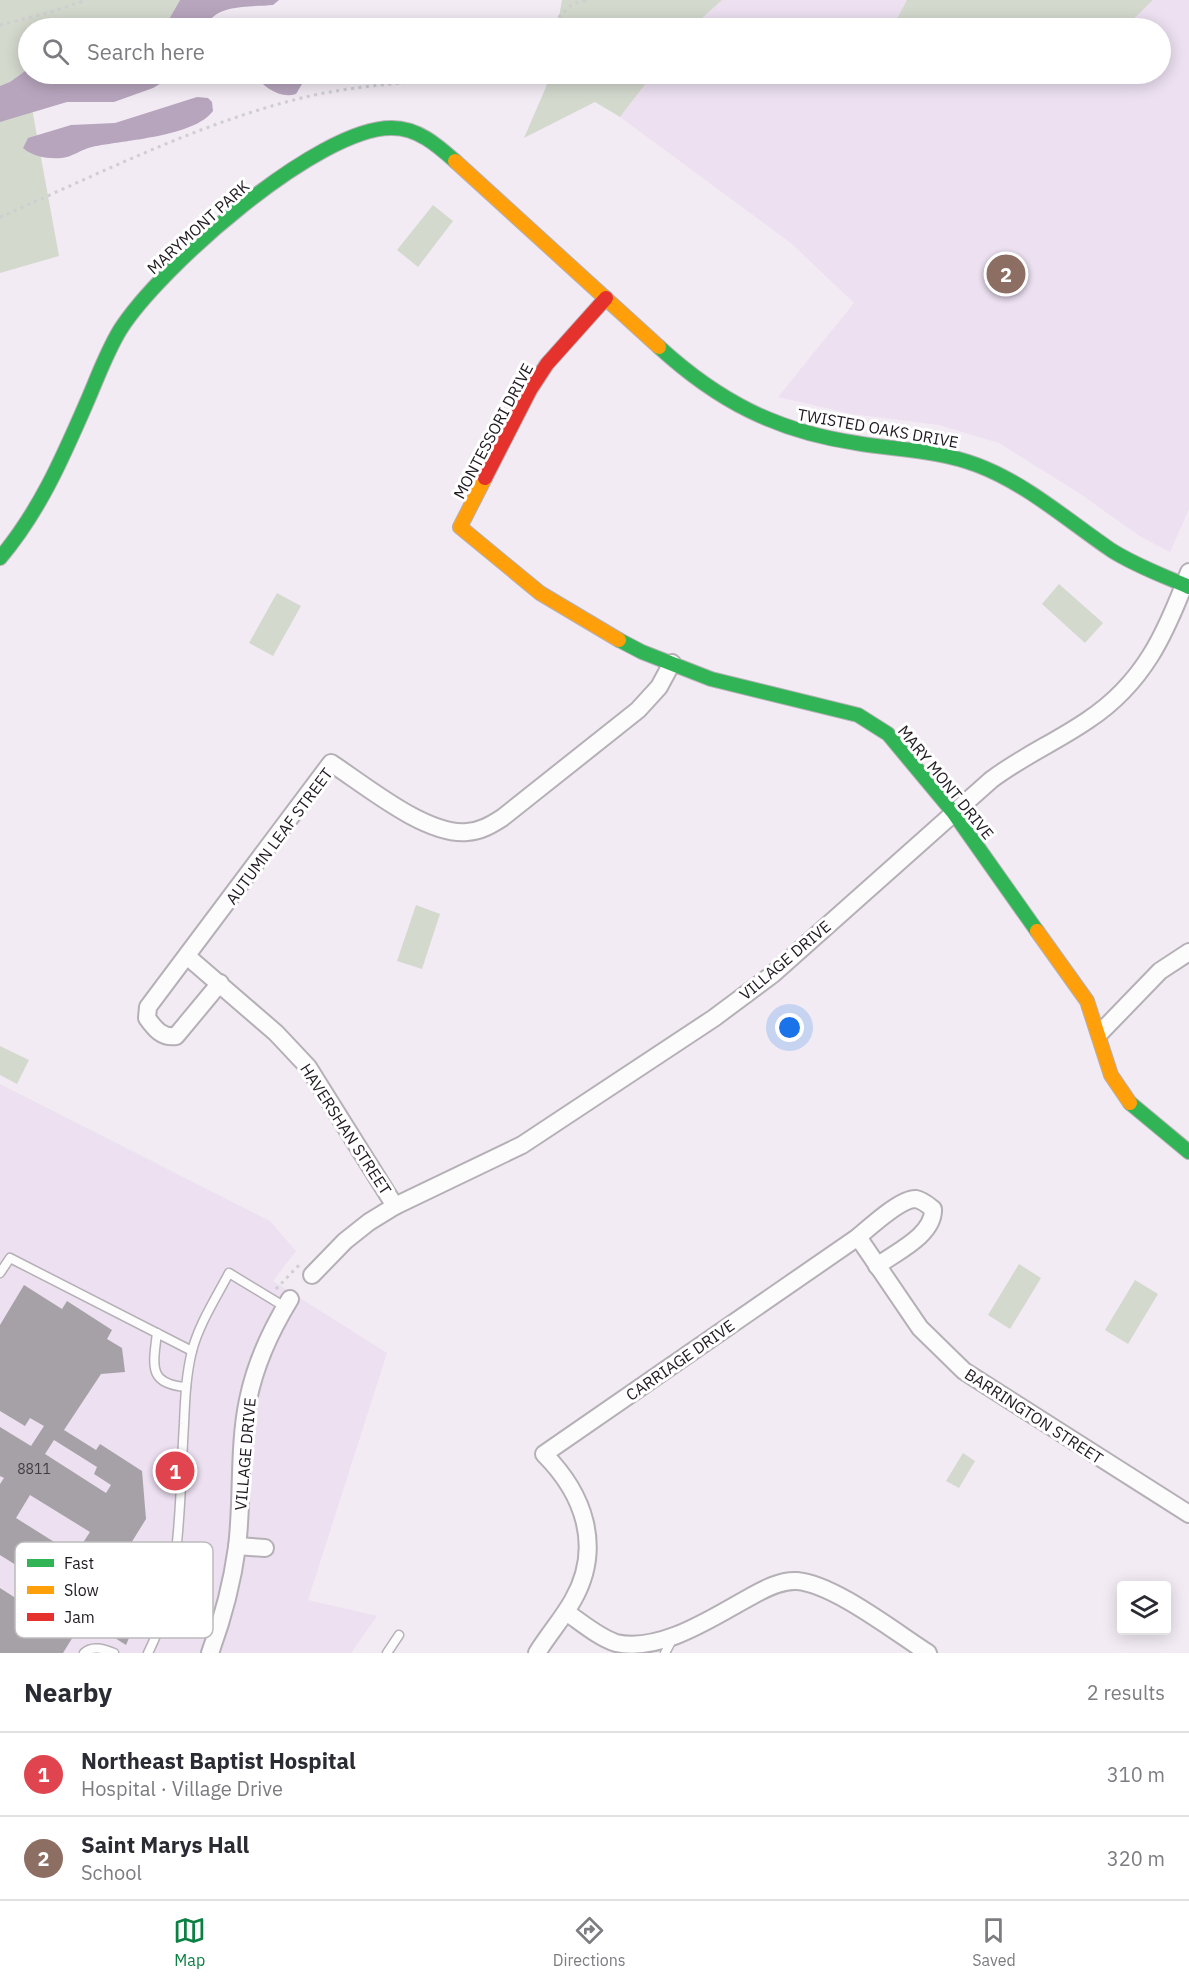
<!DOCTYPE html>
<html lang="en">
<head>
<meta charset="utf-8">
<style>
	body { margin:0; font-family:"IBM Plex Sans",sans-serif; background:#f7f7f7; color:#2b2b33 }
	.controls { position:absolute; right:18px; bottom:18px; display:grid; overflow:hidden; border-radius:6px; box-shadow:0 3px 15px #0003 }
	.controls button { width:54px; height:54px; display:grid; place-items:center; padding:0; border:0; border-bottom:2px solid #e1e1e2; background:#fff; color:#2b2b33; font:30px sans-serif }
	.you { position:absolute; left:790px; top:1028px; width:21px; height:21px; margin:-15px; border:4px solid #fff; border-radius:50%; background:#1a73e8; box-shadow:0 0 0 9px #1a73e833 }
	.badge { display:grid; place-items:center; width:39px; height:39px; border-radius:50%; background:#0b8043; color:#fff; font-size:20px; font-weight:700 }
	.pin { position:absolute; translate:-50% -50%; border:3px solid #fff; box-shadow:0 2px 6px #0006 }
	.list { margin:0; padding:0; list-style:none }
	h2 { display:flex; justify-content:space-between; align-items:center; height:78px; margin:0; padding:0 24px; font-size:26px }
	h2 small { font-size:20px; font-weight:400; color:#7c7c81 }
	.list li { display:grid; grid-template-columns:39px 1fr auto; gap:18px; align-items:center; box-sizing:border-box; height:84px; padding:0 24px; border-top:2px solid #e1e1e2 }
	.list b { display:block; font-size:22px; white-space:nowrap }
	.list p { margin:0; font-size:20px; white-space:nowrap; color:#7c7c81 }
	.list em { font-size:20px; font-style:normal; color:#7c7c81 }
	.icon { flex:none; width:33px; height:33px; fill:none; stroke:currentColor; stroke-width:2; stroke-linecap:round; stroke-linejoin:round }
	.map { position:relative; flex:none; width:1189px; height:1653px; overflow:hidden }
	.search { position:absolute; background:#fff; box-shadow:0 3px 15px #0003; left:18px; right:18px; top:18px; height:66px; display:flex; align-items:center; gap:15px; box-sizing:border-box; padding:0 21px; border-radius:33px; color:#7c7c81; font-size:22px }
	.sheet { height:246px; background:#fff }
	nav { display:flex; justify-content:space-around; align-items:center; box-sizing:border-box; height:84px; border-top:2px solid #e1e1e2; background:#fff; font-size:16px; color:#7c7c81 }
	nav a { display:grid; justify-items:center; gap:3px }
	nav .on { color:#0b8043 }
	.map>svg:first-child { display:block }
</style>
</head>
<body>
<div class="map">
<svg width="1189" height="1653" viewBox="0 0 1189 1653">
	<rect width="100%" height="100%" fill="#f2ebf4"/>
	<g fill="#ece0f1">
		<path d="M722 0H1189V509L1170 552 1141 537 1079 493 999 443 939 425 852 414 778 397 854 303 792 244 620 117 653 74H1160V28H691Z"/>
		<path d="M0 1084 270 1221 296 1251 273 1281 387 1353 308 1600 377 1616 351 1653H0Z"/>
	</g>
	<g fill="#d4d9ce">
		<path d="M0 0H180L164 28H28V69L25 70 59 256 0 273Z"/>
		<path d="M562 0H722L691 28H557Z"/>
		<path d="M907 0H1153L1124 28H892Z"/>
		<path d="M549 74H653L620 117 595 102 524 138 546 87Z"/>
		<path d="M433 205 453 221 418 267 397 250Z"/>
		<path d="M1059 584 1103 623 1085 643 1042 604Z"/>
		<path d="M277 593 301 606 273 656 249 643Z"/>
		<path d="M416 905 440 914 422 969 397 961Z"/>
		<path d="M0 1046 29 1060 17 1084 0 1075Z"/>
		<path d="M1019 1264 1041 1278 1010 1329 988 1315Z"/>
		<path d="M1135 1280 1158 1294 1128 1344 1105 1330Z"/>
		<path d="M963 1453 975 1461 959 1488 946 1481Z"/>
	</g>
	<g fill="#b7a5bd">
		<path d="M180 0H279L273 5C255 7 219 4 209 22L212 28H164Z"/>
		<path d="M28 69V74H177L153 88 114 102H67L0 122V86L10 82Z"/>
		<path d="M254 74H308L296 94C280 99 263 87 254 74Z"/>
		<path d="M197 97 208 98 212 102 213 111C194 137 123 140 92 147 82 149 72 157 62 158 48 159 33 157 23 148L28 138 71 125 115 123Z"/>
	</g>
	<g fill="#a6a1a7" fill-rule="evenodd">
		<path d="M24 1285 62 1309 67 1301 112 1330 107 1339 122 1348 125 1372 101 1374 64 1430 96 1450 100 1444 142 1471 146 1519 63 1653H0V1588L39 1613 54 1589 0 1555V1484L4 1478 0 1476V1427L31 1446 44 1426 30 1418 25 1426 0 1411V1325ZM54 1440 97 1467 94 1474 111 1485 106 1493 45 1454ZM30 1495 90 1532 75 1555 16 1518Z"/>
		<path d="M131 1569 153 1583 126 1645 96 1626Z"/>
	</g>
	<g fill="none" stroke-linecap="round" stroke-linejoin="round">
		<g stroke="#b5b0b6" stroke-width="11">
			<g id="lane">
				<path d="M0 1273 10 1258 192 1351"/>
				<path d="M157 1333C153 1366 148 1384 186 1387"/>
				<path d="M84 1653C92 1645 104 1649 114 1653"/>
				<path d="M148 1653C183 1584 179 1500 184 1424 185 1400 186 1375 192 1351 199 1324 216 1298 229 1273L285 1307"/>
				<path d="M387 1653 399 1635"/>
				<path d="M665 1653 673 1638"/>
			</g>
		</g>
		<g stroke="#b5b0b6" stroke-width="20">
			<g id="street">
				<path d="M188 957 276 1033 308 1067 395 1206"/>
				<path d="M220 983 176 1036C162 1038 155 1029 147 1018L148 1007 331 763C365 785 426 836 467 832 481 831 491 825 502 818L638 710 659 687 672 663"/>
				<path d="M1100 1033 1160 971 1189 952"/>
				<path d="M858 1237 920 1328 964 1371 1189 1514"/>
				<path d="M312 1275 345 1241 369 1222 395 1206 522 1145 714 1018 773 974 991 780C1021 757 1056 742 1088 720 1144 683 1166 633 1189 572"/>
				<path d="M237 1546 265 1548"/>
				<path d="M566 1612C581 1622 598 1637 616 1643 661 1653 713 1617 750 1597 764 1589 781 1580 797 1581 834 1584 895 1632 928 1653"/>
				<path d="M210 1653C223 1618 232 1584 237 1547 243 1498 238 1448 248 1400 255 1365 271 1330 290 1299"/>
				<path d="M537 1653C548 1635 563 1618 573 1600 603 1547 584 1494 544 1454L858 1237C870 1227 901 1198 916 1199 922 1200 928 1205 933 1209 934 1235 896 1252 877 1266"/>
			</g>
		</g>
		<g stroke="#b5b0b6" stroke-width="16">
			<g id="fast">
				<path d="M659 347C718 401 776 431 856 443 896 450 938 450 977 465 1027 484 1067 520 1111 550 1136 566 1162 575 1189 587"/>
				<path d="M0 558C39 512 62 459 86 404 97 379 106 353 120 330 159 268 318 127 392 128 418 128 437 145 455 161"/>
				<path d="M619 640 642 652 711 679 858 715 888 734 953 812 1037 931"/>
				<path d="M1130 1103 1189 1152"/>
			</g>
		</g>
		<g stroke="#b5b0b6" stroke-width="16">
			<g id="slow">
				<path d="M455 161 659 347"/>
				<path d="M485 478 460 527 540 593 619 640"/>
				<path d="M1037 931 1087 1001 1111 1075 1130 1103"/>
			</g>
		</g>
		<g stroke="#b5b0b6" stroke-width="16">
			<path id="jam" d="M485 478 530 390 547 364 606 298"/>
		</g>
		<g stroke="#cfced0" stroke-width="3" stroke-dasharray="3 4.5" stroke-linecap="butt">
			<path d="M0 25 51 12 86 0"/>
			<path d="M548 28 572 4 589 0"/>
			<path d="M0 217C104 172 208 118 319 94 371 84 425 81 478 77L484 74"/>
			<path d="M276 1289 299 1265"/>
		</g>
		<use href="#lane" stroke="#fdfcfd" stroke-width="8"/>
		<use href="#street" stroke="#fdfcfd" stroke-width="16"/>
		<use href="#fast" stroke="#30b455" stroke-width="14"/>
		<use href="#slow" stroke="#ff9f0a" stroke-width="14"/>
		<use href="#jam" stroke="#e5322d" stroke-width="14"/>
	</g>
	<g text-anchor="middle" stroke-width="6" stroke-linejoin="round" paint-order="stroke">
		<g font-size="14" fill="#413c42">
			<text x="34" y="1474">8811</text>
		</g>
		<g font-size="16" fill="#1f1a20" stroke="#fff">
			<text transform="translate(198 227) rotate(-42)" y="6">MARYMONT PARK</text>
			<text transform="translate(878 428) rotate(10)" y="6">TWISTED OAKS DRIVE</text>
			<text transform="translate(493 431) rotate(-62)" y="6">MONTESSORI DRIVE</text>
			<text transform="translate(946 782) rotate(51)" y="6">MARY MONT DRIVE</text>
			<text transform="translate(279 836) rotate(-53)" y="6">AUTUMN LEAF STREET</text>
			<text transform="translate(785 960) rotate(-40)" y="6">VILLAGE DRIVE</text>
			<text transform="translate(346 1129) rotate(57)" y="6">HAVERSHAN STREET</text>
			<text transform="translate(680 1360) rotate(-35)" y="6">CARRIAGE DRIVE</text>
			<text transform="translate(1034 1416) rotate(33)" y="6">BARRINGTON STREET</text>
			<text transform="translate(245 1454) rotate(-85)" y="6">VILLAGE DRIVE</text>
		</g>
	</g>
	<rect x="15" y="1542" width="198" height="96" rx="9" fill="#fff" stroke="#bcbabc" stroke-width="1.5"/>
	<rect x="27" y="1559" width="27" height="8" fill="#30b455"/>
	<rect x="27" y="1586" width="27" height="8" fill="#ff9f0a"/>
	<rect x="27" y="1613" width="27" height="8" fill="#e5322d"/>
	<g font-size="16" fill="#1f1a20">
		<text x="64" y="1569">Fast</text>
		<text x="64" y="1596">Slow</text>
		<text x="64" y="1623">Jam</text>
	</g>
</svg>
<div class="controls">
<button><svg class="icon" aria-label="layers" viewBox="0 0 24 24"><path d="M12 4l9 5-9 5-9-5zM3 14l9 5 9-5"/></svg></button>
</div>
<div class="you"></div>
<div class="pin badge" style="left:175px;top:1471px;background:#e0444e">1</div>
<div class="pin badge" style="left:1006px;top:274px;background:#8d6e63">2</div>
<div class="search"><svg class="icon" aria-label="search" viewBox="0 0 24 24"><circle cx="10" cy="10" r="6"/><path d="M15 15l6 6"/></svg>Search here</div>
</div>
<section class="sheet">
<h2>Nearby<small>2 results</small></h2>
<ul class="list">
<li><span class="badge" style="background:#e0444e">1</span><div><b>Northeast Baptist Hospital</b><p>Hospital · Village Drive</p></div><em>310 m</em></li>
<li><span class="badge" style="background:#8d6e63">2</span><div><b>Saint Marys Hall</b><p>School</p></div><em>320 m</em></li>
</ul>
</section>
<nav>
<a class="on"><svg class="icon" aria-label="map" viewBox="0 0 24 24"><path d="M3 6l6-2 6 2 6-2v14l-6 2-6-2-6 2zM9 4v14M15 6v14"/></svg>Map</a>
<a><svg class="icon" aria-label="directions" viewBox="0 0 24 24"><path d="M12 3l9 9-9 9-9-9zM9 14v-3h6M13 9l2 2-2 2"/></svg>Directions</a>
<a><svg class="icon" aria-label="saved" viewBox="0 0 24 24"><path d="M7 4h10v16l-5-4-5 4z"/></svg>Saved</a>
</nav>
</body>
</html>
